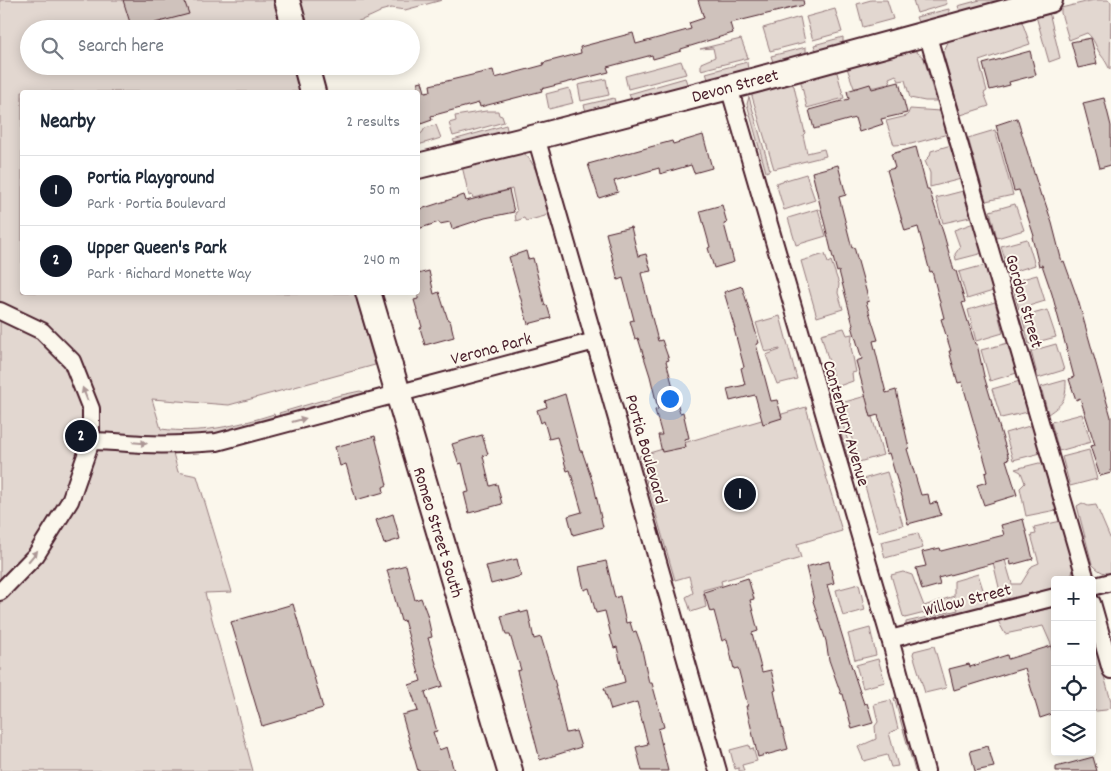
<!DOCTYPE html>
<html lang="en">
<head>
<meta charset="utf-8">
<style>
	body { margin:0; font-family:Dekko,sans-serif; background:#f2f2f3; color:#1f2937 }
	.controls { position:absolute; right:15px; bottom:15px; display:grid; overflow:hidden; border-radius:5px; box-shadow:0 2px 12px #0003 }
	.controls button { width:45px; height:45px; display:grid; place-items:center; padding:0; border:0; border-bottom:1px solid #e0e1e3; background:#fff; color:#1f2937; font:25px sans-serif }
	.you { position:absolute; left:669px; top:398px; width:18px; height:18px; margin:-12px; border:4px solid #fff; border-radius:50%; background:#1a73e8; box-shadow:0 0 0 8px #1a73e833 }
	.badge { display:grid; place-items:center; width:32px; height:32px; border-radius:50%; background:#111827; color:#fff; font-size:16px; font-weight:700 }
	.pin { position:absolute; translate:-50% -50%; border:2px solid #fff; box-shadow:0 1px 5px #0006 }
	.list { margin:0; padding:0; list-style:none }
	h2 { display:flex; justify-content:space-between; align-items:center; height:65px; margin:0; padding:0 20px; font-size:21px }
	h2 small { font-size:16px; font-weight:400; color:#747a83 }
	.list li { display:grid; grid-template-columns:32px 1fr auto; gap:15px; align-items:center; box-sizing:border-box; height:70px; padding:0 20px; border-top:1px solid #e0e1e3 }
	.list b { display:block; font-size:19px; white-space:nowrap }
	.list p { margin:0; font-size:16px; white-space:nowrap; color:#747a83 }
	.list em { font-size:16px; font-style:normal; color:#747a83 }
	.icon { flex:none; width:28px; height:28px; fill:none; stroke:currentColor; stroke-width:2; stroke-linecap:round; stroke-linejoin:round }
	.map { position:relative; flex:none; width:1111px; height:771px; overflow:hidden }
	.search { position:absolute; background:#fff; box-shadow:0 2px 12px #0003; left:20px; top:20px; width:400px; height:55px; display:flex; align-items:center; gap:12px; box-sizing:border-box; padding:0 18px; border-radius:28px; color:#747a83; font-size:19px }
	.panel { position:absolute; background:#fff; box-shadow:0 2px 12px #0003; left:20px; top:90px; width:400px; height:205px; border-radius:5px }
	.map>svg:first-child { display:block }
</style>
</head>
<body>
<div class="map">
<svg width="1111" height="771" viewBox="0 0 1111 771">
	<rect width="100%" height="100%" fill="#fbf7ec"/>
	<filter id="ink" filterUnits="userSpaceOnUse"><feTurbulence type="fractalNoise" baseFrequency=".02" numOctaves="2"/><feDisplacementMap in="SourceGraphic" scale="10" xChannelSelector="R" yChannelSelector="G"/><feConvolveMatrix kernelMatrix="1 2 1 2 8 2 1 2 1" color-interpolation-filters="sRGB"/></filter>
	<g filter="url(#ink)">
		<g fill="#e2d7d0" stroke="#967b7e">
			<path d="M0 0H276L284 29H29V66H294L301 92H22V292L355 293 375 365 229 405 152 399 161 429C200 434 236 426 274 414L277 423 167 451 173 453 178 472 197 476 232 592 205 593 253 771H0Z"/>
			<path d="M300 0H442L405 10 391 8 380 11V12C356 24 335 29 307 29Z"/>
			<path d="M871 0H887L893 19 863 27 857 4Z"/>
			<path d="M913 0H946L947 4 917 13Z"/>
			<path d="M980 0H1021L962 16 958 6Z"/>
			<path d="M1094 0H1108L1111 2 1110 70C1107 64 1105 60 1101 55 1095 47 1095 39 1087 33L1069 40 1061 13V8Z"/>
			<path d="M835 9 842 32 813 40 806 17Z"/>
			<path d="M949 9V18L920 27 916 17Z"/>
			<path d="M1049 12 1060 58 1049 62 1036 16Z"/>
			<path d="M800 17 805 42 770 51 763 28Z"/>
			<path d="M1021 19 1030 44 979 61 987 91 984 93 989 106 961 115 943 53 949 40Z"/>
			<path d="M843 37V46L817 54 814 45Z"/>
			<path d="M741 39 748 58 701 70V63L715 57 713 48 700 49Z"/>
			<path d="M806 47V56L774 65 771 56Z"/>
			<path d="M912 48 924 58 936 101H925L910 98 905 80 899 81 896 75 889 78 891 83 876 87 854 88 846 65Z"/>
			<path d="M681 61 686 74 628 89 625 76Z"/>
			<path d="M747 62 748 71 709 82 706 73Z"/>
			<path d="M836 69 844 98 807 108 800 78Z"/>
			<path d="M685 78 688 86 632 102 629 94Z"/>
			<path d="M606 79 609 95 581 101 578 85Z"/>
			<path d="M788 81 794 86 795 91 805 133 803 135 807 153 824 149 826 156 774 169 751 93Z"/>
			<path d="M569 88 573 103 549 109 546 94Z"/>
			<path d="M749 97 770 170 766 172 747 104Z"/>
			<path d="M614 98 616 106 587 114 584 105Z"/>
			<path d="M910 109 940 111 948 134 911 144 894 145 886 121 907 116Z"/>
			<path d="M486 111H498L499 115 502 116 504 122 453 136 449 123 456 121 455 116Z"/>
			<path d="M436 125 441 138 418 145V135L422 133 425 128Z"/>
			<path d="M506 125 508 134 457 147 453 140Z"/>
			<path d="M995 130 1013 195 986 201 968 138Z"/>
			<path d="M951 145 961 179 930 187V173L925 161 930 156 931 151Z"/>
			<path d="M521 151C539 163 542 193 548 212L545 216 526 221 524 218 516 221 515 213 517 212 512 189 473 198 472 195 469 196 462 166Z"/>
			<path d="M806 174 815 200 784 210 776 183Z"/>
			<path d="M963 191 970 217 943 223 936 198Z"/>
			<path d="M1015 204 1024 230 997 238 990 211Z"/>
			<path d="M818 209 826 236 796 245 788 218Z"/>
			<path d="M974 223 983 253 956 260 955 254 960 247 954 230Z"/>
			<path d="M1027 239 1035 265 1009 273 1001 246Z"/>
			<path d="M825 254 828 263 831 261 839 284 838 293 843 309 817 317 801 261Z"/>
			<path d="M985 265 993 291 967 299 959 272Z"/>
			<path d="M1037 275 1045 301 1019 309 1011 282Z"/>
			<path d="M995 302 1003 333 976 341 968 310Z"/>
			<path d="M1047 310 1056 337 1029 344 1022 317Z"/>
			<path d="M780 316 797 379 777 384 766 355 780 350V349L765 352 756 323Z"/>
			<path d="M844 328 847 335 852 334 851 347 856 372 852 373 853 381 836 387 821 334Z"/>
			<path d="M1008 343 1017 373 990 381 981 350Z"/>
			<path d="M1056 344 1064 370 1038 378 1031 351Z"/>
			<path d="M1066 380C1066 400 1064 403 1048 414L1041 387Z"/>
			<path d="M1020 381 1028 412 1001 418 992 389Z"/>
			<path d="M360 391 373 395 282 421 279 413 337 396Z"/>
			<path d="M866 396 883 455 859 462 841 403Z"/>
			<path d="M837 404 855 465H850L833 407Z"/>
			<path d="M806 407 842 531 797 544 801 558 721 581 722 585 703 590 706 607 691 612 686 597 693 593 689 576 675 580 639 456Z"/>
			<path d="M1082 414 1091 442 1059 451 1051 422Z"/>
			<path d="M1033 425 1041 453 1013 460 1005 433Z"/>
			<path d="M1089 450 1097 479 1070 486 1062 457Z"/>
			<path d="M1039 463 1045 464 1056 510 1026 516 1020 488 1025 483 1021 472 1015 469Z"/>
			<path d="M887 472 903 525 878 532 863 479Z"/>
			<path d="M1082 503 1088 506 1096 505 1111 540V573C1103 575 1097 569 1092 564L1077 506Z"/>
			<path d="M1061 521 1074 564 1071 579 1055 580V588L1002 600 993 562 1005 560 1012 584H1021L1032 566 1039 563 1031 535 1036 534 1034 527Z"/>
			<path d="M918 533 923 548 885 558 881 542Z"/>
			<path d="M903 572 912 575 924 606 954 596V581L978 574 988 605 906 625V622L958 610 956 605 905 618 903 616 891 575Z"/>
			<path d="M859 584 865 610 843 616 836 590Z"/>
			<path d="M1055 607 1054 651 1043 626 1005 634 998 621Z"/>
			<path d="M870 628 876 655 855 660 848 634Z"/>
			<path d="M1092 641H1094L1111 701V707L1106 710 1096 711 1092 710Z"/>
			<path d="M934 646 946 688 925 693 913 654 914 651Z"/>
			<path d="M878 659 885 682 863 688 856 665Z"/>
			<path d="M898 697 919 771H915L894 698Z"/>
			<path d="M891 700 898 729 889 733 898 766 891 767 887 755 864 761 858 747 876 739 875 726 878 722 874 704Z"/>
			<path d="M749 745 750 749 753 748 757 761 742 765 744 771H739V768L735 769 730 750Z"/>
		</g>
		<g fill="#cfc2bc" stroke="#4a1f2b">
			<path d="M123 0H184L189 14 132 29Z"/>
			<path d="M698 0H803L804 5 730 23 733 33 681 49V51L653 59 652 55 607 67 609 72 541 89 542 91 480 107 479 103 431 116 432 120 418 125V82L422 81 425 92 431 91 430 85 493 70 495 78 544 65 543 63 581 53 580 47 633 33 636 44 691 29 689 23 704 18Z"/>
			<path d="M1091 38 1097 64 1078 68 1071 42Z"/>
			<path d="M1030 51 1036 75 1009 82 1010 85 990 90 983 64Z"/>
			<path d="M899 82 907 113 881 119 883 124 859 132 855 118 814 129 809 110 849 99 847 91 870 84 872 89Z"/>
			<path d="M1104 98 1111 126V165L1100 168 1083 103Z"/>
			<path d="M1017 118 1041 196H1043L1052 223 1062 262 1064 261 1078 300 1111 417V473L1100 476 1090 446 1095 445 1080 398 1076 400 1069 379 1074 377 1052 294 1042 265 1039 266 1032 237 1034 236 1019 190 1014 191 996 125Z"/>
			<path d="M703 135 712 168 694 173 691 165 660 174 659 168 614 181 618 192 599 198 588 164 672 141 673 144Z"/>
			<path d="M916 147 927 189H929L944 235 954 271H956L965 302 962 303 975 344H977L984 376 1009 459 1006 460 1017 495 984 505 977 485 987 482 985 473 988 472 962 382 958 383 949 351H951L941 319 944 318 932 271 930 272 918 227 905 231 887 170 895 168 891 154Z"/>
			<path d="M838 165 846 195 839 197 852 248 854 247 869 301 866 302 878 340 873 341 886 393 896 390 909 448 907 449 921 495 928 494 930 504 937 502 941 515 908 524 902 500H903L889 453 887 454 878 415 871 417 856 361 862 359 852 326 853 325 839 271 837 272 832 254 812 172Z"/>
			<path d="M509 190 514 212 485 218 452 229 450 222 440 224 439 222 418 229V210L464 195 466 201Z"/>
			<path d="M722 205 727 223 724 224 734 262 714 268 708 248 710 247 700 211Z"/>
			<path d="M631 227 638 256 646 254 651 271 641 273 648 302 658 341 662 340 669 360 666 361 680 413 683 412 689 438 684 439 686 447 662 452 658 435H662L655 410 658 409 650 376 638 338 635 339 630 321 634 320 623 278 618 280 606 233Z"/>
			<path d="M526 251 528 259 533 258 545 306 547 305 551 318 528 324 509 257Z"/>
			<path d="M429 271 434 294 439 292 448 320H450L454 337 425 345 420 328 422 327 414 300 418 299V274Z"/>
			<path d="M742 286 759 343 756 344 771 401 777 400 782 418 763 424 755 395 730 401 727 389 745 385 741 368 744 367 734 329H735L724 292Z"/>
			<path d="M565 394 580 451H582L594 486 603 527 573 535 568 516 582 512 570 470 567 471 557 437 549 439 544 421 541 423 537 410 547 407 545 401Z"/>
			<path d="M482 435 488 454 483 456 490 486 497 484 502 504 469 513 464 493 469 492 462 463 459 464 452 444Z"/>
			<path d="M375 436 387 485 383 487 384 492 356 500 346 464 340 466 335 447Z"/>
			<path d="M393 514 400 539 384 544 376 520Z"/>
			<path d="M1023 519 1033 559 1011 565 1010 559 938 578 940 585 922 590 916 568 926 566 922 552 940 548 941 551 1004 535 1001 525Z"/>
			<path d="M517 559 521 576 491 584 486 566Z"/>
			<path d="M606 561 615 598 620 596 626 623 630 622 633 632 636 631 641 645 649 683H652L664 727 658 729 668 771H642L636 747 648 744 637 702 611 710 604 688 625 682 617 647 614 648 610 635H611L605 611 596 613 589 588 584 590 579 567Z"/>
			<path d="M829 561 834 583 827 585 851 665 864 704 867 703 873 723 852 729 843 694H841L829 660 826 641 813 601 814 600 806 567Z"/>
			<path d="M406 565 415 600 421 598 427 614 432 637 428 638 443 686 425 692 437 731 433 732 439 750 447 747 454 771H418L402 715 418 711 409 685 421 681 404 620 401 621 387 570Z"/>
			<path d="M748 578 754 599 750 600 758 631 752 633 762 672 771 670 776 690 774 691 780 719 788 749 758 757 746 706H748L738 668 734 669 727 639 722 641 714 611 710 612 704 592Z"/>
			<path d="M293 604 323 708 262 726 231 622Z"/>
			<path d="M520 611 521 613 528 611 534 639 541 637 556 686H555L566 733 576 731 581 747 540 760 517 671 521 670 510 635H506L501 616Z"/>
			<path d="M1051 646 1055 659V713L1040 718 1025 668 954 690 949 669 969 664 970 667 1007 655 1008 659Z"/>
			<path d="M988 746 994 767 975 771 970 751Z"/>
			<path d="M1093 757 1097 771H1056V767Z"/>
		</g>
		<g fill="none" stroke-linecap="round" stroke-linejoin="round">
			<g stroke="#4a1f2b" stroke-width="20">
				<g id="street">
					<path d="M927 33 1086 580"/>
					<path d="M729 87 890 639 926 771"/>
					<path d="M536 137 718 771"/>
					<path d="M0 311 42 331 72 361 91 409V441L70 501 36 555 0 592"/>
					<path d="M91 441C109 441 125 443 142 444 167 445 192 444 217 442L595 341"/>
					<path d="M1092 587 1111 582"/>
					<path d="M1092 603 1111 670"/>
					<path d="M890 639 1055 597"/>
				</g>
			</g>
			<g stroke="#4a1f2b" stroke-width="28">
				<g id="secondary">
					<path d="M287 0 295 29"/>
					<path d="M306 66 313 92"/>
					<path d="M418 166 536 137 756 80 1050 0"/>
					<path d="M368 292 510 771"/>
				</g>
			</g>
			<use href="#street" stroke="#fbf7ec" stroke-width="16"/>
			<use href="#secondary" stroke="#fbf7ec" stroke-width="24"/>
		</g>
		<defs><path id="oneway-solid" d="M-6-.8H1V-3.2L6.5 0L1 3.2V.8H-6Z" transform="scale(1.25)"/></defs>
		<g fill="#ab9695">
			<use href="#oneway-solid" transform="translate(85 394) rotate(-111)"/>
			<use href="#oneway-solid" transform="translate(299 420) rotate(-15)"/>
			<use href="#oneway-solid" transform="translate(140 443) rotate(5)"/>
			<use href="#oneway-solid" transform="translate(33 556) rotate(-50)"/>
		</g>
	</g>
	<g text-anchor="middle" stroke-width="4" stroke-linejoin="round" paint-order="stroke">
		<g font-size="18" fill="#4a1f2b" stroke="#fbf7ec">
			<text transform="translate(735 85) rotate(-15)" y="6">Devon Street</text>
			<text transform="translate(1025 301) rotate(74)" y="6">Gordon Street</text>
			<text transform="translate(491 348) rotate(-15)" y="6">Verona Park</text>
			<text transform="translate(847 423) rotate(74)" y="6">Canterbury Avenue</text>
			<text transform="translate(647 449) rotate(74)" y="6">Portia Boulevard</text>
			<text transform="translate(439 532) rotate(73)" y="6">Romeo Street South</text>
			<text transform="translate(967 599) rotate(-14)" y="6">Willow Street</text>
		</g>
	</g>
</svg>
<div class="controls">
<button>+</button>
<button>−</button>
<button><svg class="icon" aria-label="locate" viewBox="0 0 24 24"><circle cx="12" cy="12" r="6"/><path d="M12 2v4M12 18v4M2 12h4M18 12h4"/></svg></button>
<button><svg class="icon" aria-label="layers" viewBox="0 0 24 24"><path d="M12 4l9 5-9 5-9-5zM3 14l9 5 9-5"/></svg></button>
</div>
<div class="you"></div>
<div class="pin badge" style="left:740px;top:494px">1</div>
<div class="pin badge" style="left:81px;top:436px">2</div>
<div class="search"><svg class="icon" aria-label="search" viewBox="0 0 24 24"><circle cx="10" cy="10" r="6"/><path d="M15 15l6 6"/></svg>Search here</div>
<section class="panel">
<h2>Nearby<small>2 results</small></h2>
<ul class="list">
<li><span class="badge">1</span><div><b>Portia Playground</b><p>Park · Portia Boulevard</p></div><em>50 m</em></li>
<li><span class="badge">2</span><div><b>Upper Queen's Park</b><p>Park · Richard Monette Way</p></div><em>240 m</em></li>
</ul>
</section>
</div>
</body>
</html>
